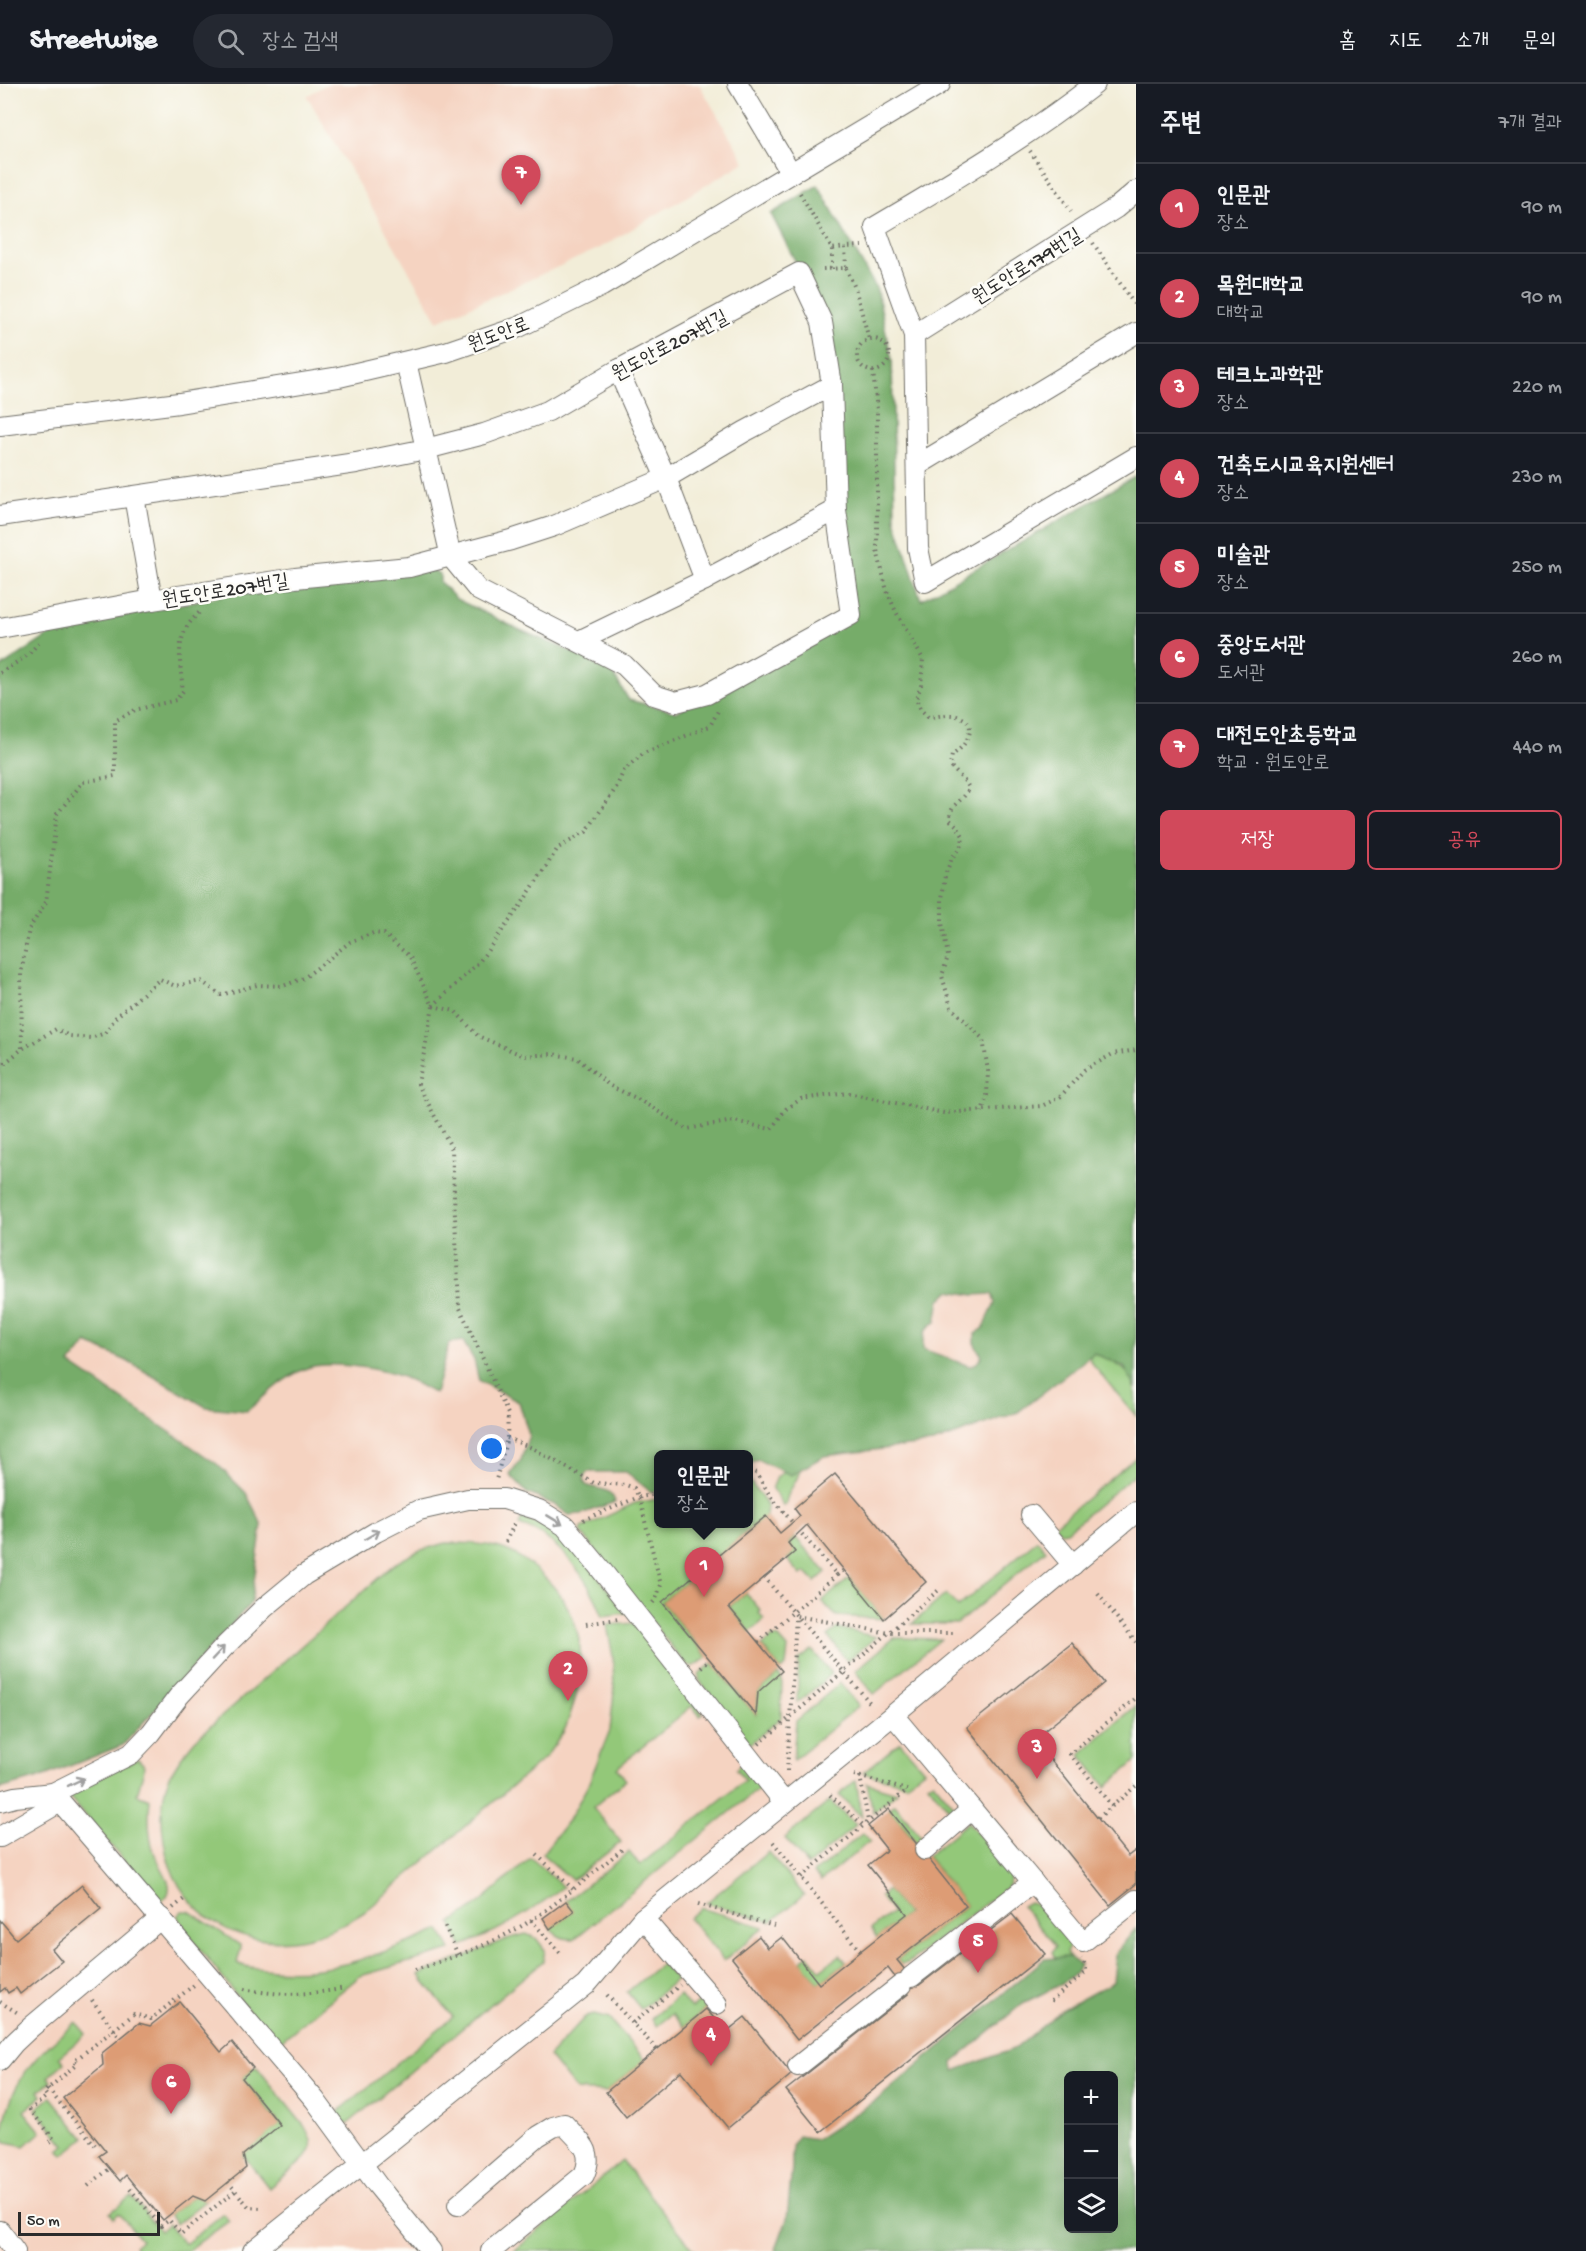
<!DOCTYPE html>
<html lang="ko">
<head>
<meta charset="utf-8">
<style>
	body { margin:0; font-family:"Gochi Hand","Poor Story",sans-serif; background:#242831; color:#f1f3f6 }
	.controls { position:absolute; right:18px; bottom:18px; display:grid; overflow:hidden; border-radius:9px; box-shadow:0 6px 24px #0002 }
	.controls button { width:54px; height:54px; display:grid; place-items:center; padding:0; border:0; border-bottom:2px solid #363941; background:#171b24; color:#f1f3f6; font:30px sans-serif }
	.scale { position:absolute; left:18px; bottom:15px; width:142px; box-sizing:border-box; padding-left:6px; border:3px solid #2b2b2b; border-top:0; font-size:16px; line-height:21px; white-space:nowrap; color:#2b2b2b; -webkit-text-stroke:4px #fdfcf7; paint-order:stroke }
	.you { position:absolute; left:492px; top:1365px; width:21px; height:21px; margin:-15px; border:4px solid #fff; border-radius:50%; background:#1a73e8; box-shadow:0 0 0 9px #1a73e833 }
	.badge { display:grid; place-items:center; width:39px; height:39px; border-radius:50%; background:#d1495b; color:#fff; font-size:20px; font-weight:700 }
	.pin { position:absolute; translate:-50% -50px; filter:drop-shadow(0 2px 3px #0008) }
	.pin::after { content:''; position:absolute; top:32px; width:21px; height:18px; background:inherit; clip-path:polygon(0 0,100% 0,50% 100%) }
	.popup { position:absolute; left:654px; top:1366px; width:99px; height:78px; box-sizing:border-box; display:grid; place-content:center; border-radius:9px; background:#171b24; filter:drop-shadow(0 2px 4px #0005); font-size:20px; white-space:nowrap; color:#9ea1a6 }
	.popup b { font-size:22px; color:#f1f3f6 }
	.popup::after { content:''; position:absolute; left:50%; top:100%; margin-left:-12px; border:12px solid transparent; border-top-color:#171b24 }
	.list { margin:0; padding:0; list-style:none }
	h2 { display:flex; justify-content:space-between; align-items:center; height:78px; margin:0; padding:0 24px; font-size:26px }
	h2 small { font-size:20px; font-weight:400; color:#9ea1a6 }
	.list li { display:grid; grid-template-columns:39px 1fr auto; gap:18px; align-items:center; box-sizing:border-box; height:90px; padding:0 24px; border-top:2px solid #363941 }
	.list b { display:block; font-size:22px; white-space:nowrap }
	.list p { margin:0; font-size:20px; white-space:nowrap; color:#9ea1a6 }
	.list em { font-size:20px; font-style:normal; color:#9ea1a6 }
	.actions { display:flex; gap:12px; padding:18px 24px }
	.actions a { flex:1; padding:14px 0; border:2px solid #d1495b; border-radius:9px; text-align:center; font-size:21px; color:#d1495b }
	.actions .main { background:#d1495b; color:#fff }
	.icon { flex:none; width:33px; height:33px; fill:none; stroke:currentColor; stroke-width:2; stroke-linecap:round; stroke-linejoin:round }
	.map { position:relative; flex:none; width:1136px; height:2167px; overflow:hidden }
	header { display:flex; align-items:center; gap:36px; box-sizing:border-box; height:84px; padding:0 30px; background:#171b24; border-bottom:2px solid #363941 }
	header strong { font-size:28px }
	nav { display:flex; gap:33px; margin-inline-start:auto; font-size:21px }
	.search { width:420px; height:54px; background:#242831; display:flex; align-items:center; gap:15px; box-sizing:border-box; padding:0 21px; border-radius:33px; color:#9ea1a6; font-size:22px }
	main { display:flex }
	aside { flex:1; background:#171b24 }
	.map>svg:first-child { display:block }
</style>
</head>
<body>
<header>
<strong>Streetwise</strong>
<div class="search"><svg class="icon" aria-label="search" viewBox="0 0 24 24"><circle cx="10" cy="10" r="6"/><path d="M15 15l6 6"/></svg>장소 검색</div>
<nav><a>홈</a><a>지도</a><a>소개</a><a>문의</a></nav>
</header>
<main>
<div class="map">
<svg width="1136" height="2167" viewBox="0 0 1136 2167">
	<rect width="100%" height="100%" fill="#fdfcf7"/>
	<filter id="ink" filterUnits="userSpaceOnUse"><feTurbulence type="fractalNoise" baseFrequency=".0167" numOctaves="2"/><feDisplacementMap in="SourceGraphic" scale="12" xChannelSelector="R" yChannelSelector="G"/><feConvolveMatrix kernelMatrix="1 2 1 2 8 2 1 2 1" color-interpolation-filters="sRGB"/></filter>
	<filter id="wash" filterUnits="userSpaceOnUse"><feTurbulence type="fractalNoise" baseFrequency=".008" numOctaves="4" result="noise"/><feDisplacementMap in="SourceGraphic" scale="24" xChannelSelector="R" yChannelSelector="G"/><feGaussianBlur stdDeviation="1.35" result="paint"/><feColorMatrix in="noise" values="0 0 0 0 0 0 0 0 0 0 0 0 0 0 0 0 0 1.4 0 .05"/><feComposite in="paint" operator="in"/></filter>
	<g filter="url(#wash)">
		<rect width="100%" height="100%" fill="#f2edd8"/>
		<g fill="#f5d3c1" fill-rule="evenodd">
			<path d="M327 0H699L745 78 600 164 438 237 307 12Z"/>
			<path d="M1136 1078V1939L846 2167H0V1296L134 1213ZM659 1370H749V1440H659Z"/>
		</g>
		<g fill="#93c879" stroke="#5f7a52" stroke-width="1.5">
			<path d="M1094 1269C1132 1287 1136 1289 1136 1332L1094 1282 1089 1273Z"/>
			<path d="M1136 1373V1389L1067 1447 1061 1448 1054 1442Z"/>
			<path d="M800 1385C797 1401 787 1405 786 1420L783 1421 772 1405 777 1393 784 1387 791 1390Z"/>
			<path d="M749 1396 767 1421 766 1432 662 1518 707 1573C700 1578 695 1585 686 1581L581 1448 582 1444 635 1419 659 1415V1440H749Z"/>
			<path d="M522 1434 553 1446 575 1464 627 1529 603 1532C589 1495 558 1452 519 1441Z"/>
			<path d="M795 1453 826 1488 815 1498 805 1488 801 1491 787 1475 795 1468 788 1459Z"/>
			<path d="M1037 1456 1046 1466 957 1540H912L946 1510 958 1523Z"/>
			<path d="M446 1459C465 1459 482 1459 500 1464 517 1469 530 1480 542 1491 582 1527 589 1576 572 1625 569 1633 567 1643 562 1650 557 1658 551 1665 546 1673L366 1827C345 1840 324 1851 299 1855 233 1866 173 1824 164 1757 161 1739 161 1720 166 1702 172 1684 183 1671 195 1656L394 1480 418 1467Z"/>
			<path d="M850 1494 884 1535 836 1532 822 1517Z"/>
			<path d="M746 1509 761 1527 759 1529 764 1536 750 1548 729 1523Z"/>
			<path d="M636 1539 703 1630 700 1632 692 1622 617 1684 626 1696 593 1723 621 1758 572 1796 542 1770 570 1734 588 1701 610 1646 614 1608 613 1573 607 1541Z"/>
			<path d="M838 1544 876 1553 847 1577 828 1552Z"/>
			<path d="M773 1553 779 1554 788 1564 786 1582 781 1586 762 1562Z"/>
			<path d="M894 1554 941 1555 874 1610 855 1587Z"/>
			<path d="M812 1566 832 1590 797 1619 799 1576Z"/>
			<path d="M712 1579 756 1631 758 1608 778 1591 782 1595 781 1634 750 1660 699 1596V1591Z"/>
			<path d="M840 1599 859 1622 793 1676 796 1637Z"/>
			<path d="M1136 1622V1677L1106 1703 1080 1670Z"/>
			<path d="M900 1658 924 1686 906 1700 863 1689Z"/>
			<path d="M138 1675 145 1682 137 1710 150 1715C148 1734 148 1753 155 1771 159 1781 167 1791 169 1801 170 1808 167 1814 161 1817L156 1814 65 1708Z"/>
			<path d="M740 1681H743L761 1703 574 1855C563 1855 558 1853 550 1845L573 1827 566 1817 629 1768 640 1781 745 1696 736 1685Z"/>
			<path d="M856 1696 862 1733 839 1711Z"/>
			<path d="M933 1697 960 1729 920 1763 889 1725 895 1720 923 1755 953 1730 928 1700Z"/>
			<path d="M867 1699 897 1708 873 1728Z"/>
			<path d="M830 1717 856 1741 808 1782 785 1754Z"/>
			<path d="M968 1738 1010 1788V1796L1007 1803 908 1879 902 1880 897 1876 966 1822 927 1772Z"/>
			<path d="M863 1749 870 1757 821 1797 814 1789Z"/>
			<path d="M768 1768 804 1811 771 1838 706 1819Z"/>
			<path d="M531 1774 563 1803C531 1828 499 1848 461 1862L451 1839 477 1821Z"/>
			<path d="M888 1806 907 1830 877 1854 871 1845 892 1828 880 1812Z"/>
			<path d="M1029 1818 1037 1820 1070 1861 1066 1869 1069 1873 1055 1874 1052 1868 1056 1862 1022 1822Z"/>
			<path d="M701 1824 764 1843 724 1877 689 1834Z"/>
			<path d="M182 1827H189L240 1861 241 1864 237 1879C245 1884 255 1884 264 1885 327 1894 383 1869 440 1846L451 1866 360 1892 276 1961 190 1853 177 1832Z"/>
			<path d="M526 1850 536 1854 545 1866 543 1877 344 2043 334 2031 453 1933 419 1891 510 1854Z"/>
			<path d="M808 1871 820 1886 840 1871 846 1878 819 1900 801 1877Z"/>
			<path d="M662 1879 676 1896 641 1925 627 1908Z"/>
			<path d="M679 1911 691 1924 700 1917 707 1924 684 1943 672 1930 657 1942 651 1935Z"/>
			<path d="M594 1931 609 1935 645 1976 606 2008 576 2006 549 1972 585 1933Z"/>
			<path d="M76 1938 86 1950 59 1973 64 1979 48 1993 51 1997 39 2007 42 2012 24 2027 41 2048 25 2062 6 2058 4 2054 2 2053C10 1995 33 1974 76 1938Z"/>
			<path d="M256 1982 305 2043C309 2050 313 2058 311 2065 307 2077 278 2095 269 2104L243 2071 280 2040 242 1994Z"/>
			<path d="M51 2013 84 2054 63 2071 59 2066 65 2061 36 2025Z"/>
			<path d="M622 2077 695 2167H514Z"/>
			<path d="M131 2112 160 2147 168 2140 185 2160 223 2130 229 2137 187 2167H138L134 2162 141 2156 119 2129 114 2134 110 2129Z"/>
			<path d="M193 2112 205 2117 176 2140 169 2131Z"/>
		</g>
		<g fill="#76ac69" stroke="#506c4a" stroke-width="1.5" fill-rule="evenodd">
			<path d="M818 101 877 206 892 277 895 435 921 516 1136 392V1304L1124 1283 1094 1269 1018 1328 933 1359 824 1372 791 1391 758 1376 749 1380V1370H659V1406L651 1408 626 1388H587L584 1396 586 1401C599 1406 611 1403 615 1418L581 1430 569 1431 555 1421 527 1409 510 1391 521 1376 529 1351 519 1318 479 1297 474 1276 463 1257 449 1259 435 1310C426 1305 416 1299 407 1295 385 1285 329 1276 307 1284 285 1292 265 1312 247 1327L206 1323 127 1277 87 1259 70 1280 217 1380 246 1409 262 1441 251 1519 123 1661 39 1694 0 1705V584L60 544 280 500 424 482 440 490V498L456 515 520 546 568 566 613 590 629 616 676 628 854 530 838 383 805 196 771 130ZM949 1207 974 1211 992 1210 995 1219 983 1245 975 1250V1261L982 1272 977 1279 969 1282 923 1265C923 1251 924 1244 936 1238L940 1216Z"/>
			<path d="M1136 1844V2167H775L787 2135 792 2083V2060L798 2052 817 2055 878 2015 1044 1875 1069 1873 1080 1881 1076 1889 1056 1903 1023 1919 953 1978 954 1987 1016 1964 1063 1925 1113 1898 1116 1869ZM1068 1992H1114V2144H1068Z"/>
		</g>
		<g id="blocks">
			<g fill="#dd9c75">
				<path d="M835 1390 926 1498 884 1535 807 1441 788 1459 795 1468 729 1523 782 1587 758 1608 756 1631 662 1518 766 1432 780 1449 800 1432 794 1424Z"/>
				<path d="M1072 1559 1104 1599 1034 1655 1128 1772 1136 1766V1800L1110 1821 967 1643Z"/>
				<path d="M889 1725 966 1822 897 1876 918 1902 1012 1830 1045 1870 820 2048 786 2006 908 1910 888 1884 797 1956 732 1874 759 1852 768 1864 782 1853 819 1900 907 1830 868 1781 887 1766 868 1742Z"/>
				<path d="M82 1801 101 1825 52 1865 62 1877 20 1910 16 1904 8 1909 5 1904 0 1908V1836L16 1855Z"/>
				<path d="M566 1817 574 1827 550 1845 543 1834Z"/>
				<path d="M180 1918 221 1968 232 1958 253 1984 242 1994 280 2041 243 2071 246 2084 205 2117 193 2112 163 2136 126 2091 120 2097 99 2072 106 2067 63 2014 103 1981 102 1969 139 1939 150 1942Z"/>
				<path d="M706 1925 726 1948 745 1933 792 1990 728 2044 681 1987 626 2033 606 2008Z"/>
			</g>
		</g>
	</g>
	<g filter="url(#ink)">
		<use href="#blocks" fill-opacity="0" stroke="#716f68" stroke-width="1.5"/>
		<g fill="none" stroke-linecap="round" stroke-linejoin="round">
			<g stroke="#716f68" stroke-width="22">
				<g id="minor">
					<path d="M738 0 791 89"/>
					<path d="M1095 0C1026 54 951 98 875 143L914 251 918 464 925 498 1136 373"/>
					<path d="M914 251 1116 124 1136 107"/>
					<path d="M618 286 666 394 705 496"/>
					<path d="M0 341 179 319 339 293 446 268 519 243 602 202 940 0"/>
					<path d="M918 381 1136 249"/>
					<path d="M134 412 152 516"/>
					<path d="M0 432 356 379 426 365 484 350 548 327 618 286 799 189 822 238 832 301 836 426 851 531 707 610 676 618 654 611 624 581 478 506 451 473 406 278"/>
					<path d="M0 544 152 516 295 494 409 483 511 456 554 442 666 394 744 348 832 301"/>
					<path d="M579 557 705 496 836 426"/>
					<path d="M1031 1431 1073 1481"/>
					<path d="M893 1631 1083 1858 1136 1816"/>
					<path d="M53 1709 315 2016 378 2102 431 2167"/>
					<path d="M0 1717 15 1713 53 1709 131 1670 151 1649 179 1612 225 1562 264 1524 304 1491 376 1448 419 1426 468 1415H504L539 1426 565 1442 599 1483 784 1718"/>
					<path d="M0 1753 60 1718"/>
					<path d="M925 1766 972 1725"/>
					<path d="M643 1834 717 1920"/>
					<path d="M911 1893 1033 1798"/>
					<path d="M0 1976 14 1959 31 1943 161 1834"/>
					<path d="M798 1982 901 1901"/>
					<path d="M458 2121 538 2052 553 2043 564 2040C580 2058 595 2066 584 2091L491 2167"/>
					<path d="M0 2147 15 2167"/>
					<path d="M253 2167 586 1901 643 1834 893 1631 1136 1428"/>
				</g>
			</g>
			<g stroke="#716f68" stroke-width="4" stroke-dasharray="1.5 4.5" stroke-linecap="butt">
				<path d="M1030 67 1073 130"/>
				<path d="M800 109 832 165 845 163"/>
				<path d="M1093 159 1136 223"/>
				<path d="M846 184 855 204 869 255"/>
				<path d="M823 185 846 184 845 163 862 162"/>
				<path d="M832 185V165"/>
				<circle cx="873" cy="271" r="16"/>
				<path d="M873 287 877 326V466L887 507 896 528 923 575 921 602 916 615 921 626 928 633C938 633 947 629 957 632 981 638 967 662 952 671L950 681C956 690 964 694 969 704 964 718 949 719 950 736L957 742 963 752 962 760 952 774 945 791 942 815V839L948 872 942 892 951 923 983 955 988 987 987 1011 982 1028"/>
				<path d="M0 589 28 571 41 556"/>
				<path d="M433 922 455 927 478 952 524 972 552 970 577 974 610 1002 636 1014 687 1045 734 1037 771 1045 786 1025 801 1015 848 1009 944 1029 1042 1022 1060 1013 1084 986 1113 970 1136 966"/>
				<path d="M433 922 479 878 521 821 558 764 586 748 616 704 624 686 644 669 710 642 719 625"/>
				<path d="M22 964 21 890 29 845 46 818 57 730 83 698 115 692V637L135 626 176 616 183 607C180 576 173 551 200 528"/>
				<path d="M0 983 22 965 56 945 69 952 91 954 105 949 116 933 160 895 175 902 201 897 221 911 257 901 283 902 304 894 350 858 373 849 384 850 410 873 433 922 418 1000 452 1065 459 1222 508 1330 507 1354 496 1396"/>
				<path d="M507 1354 532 1364 594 1399 626 1401 634 1404 639 1413 661 1501 656 1515 650 1522"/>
				<path d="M749 1386 756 1389 771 1413 793 1439"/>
				<path d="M583 1436 639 1413 659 1410"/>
				<path d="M506 1458 515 1438"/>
				<path d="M837 1491 844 1486"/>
				<path d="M764 1493 870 1619"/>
				<path d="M1098 1510 1136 1558"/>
				<path d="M586 1540 618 1535"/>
				<path d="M758 1558 837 1491 800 1448"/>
				<path d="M701 1583 708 1577"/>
				<path d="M759 1660 941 1504"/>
				<path d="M787 1687 796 1532 889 1549H955"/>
				<path d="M854 1691 907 1706"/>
				<path d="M860 1692 868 1737"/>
				<path d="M830 1711 864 1742"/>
				<path d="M1112 1722 1070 1670 1136 1614"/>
				<path d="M1098 1734 1136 1702"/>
				<path d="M773 1758 860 1867"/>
				<path d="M537 1771 573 1805"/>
				<path d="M801 1793 907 1706"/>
				<path d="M698 1820 774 1842"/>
				<path d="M173 1824 184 1815"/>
				<path d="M531 1836 562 1871"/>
				<path d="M445 1842 458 1871"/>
				<path d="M415 1886C458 1872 504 1856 542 1829 570 1809 598 1785 625 1763"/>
				<path d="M244 1905C278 1912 311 1911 345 1904"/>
				<path d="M607 1911 657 1966"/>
				<path d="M92 1916 120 1954"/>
				<path d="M1051 1917 1086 1888V1882L1081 1875"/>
				<path d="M0 1918 18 1929"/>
				<path d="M633 1939 680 1901"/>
				<path d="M48 2005 95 2061"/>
				<path d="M50 2058 54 2055 30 2026 47 2012 44 2008 77 1980 74 1977 134 1930 151 1935 194 1901"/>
				<path d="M228 2098 249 2123 260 2124"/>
				<path d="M88 2102 109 2085"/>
				<path d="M130 2105 161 2142 169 2136 181 2150 235 2107"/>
			</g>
			<use href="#minor" stroke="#fff" stroke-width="20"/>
		</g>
		<defs><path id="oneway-shaft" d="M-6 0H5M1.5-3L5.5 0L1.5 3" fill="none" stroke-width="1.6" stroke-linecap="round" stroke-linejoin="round" transform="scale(1.5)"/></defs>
		<g stroke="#a0a0a0">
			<use href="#oneway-shaft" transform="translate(555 1436) rotate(31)"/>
			<use href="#oneway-shaft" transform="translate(372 1451) rotate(-30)"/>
			<use href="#oneway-shaft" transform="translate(218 1569) rotate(-47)"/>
			<use href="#oneway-shaft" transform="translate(76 1698) rotate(-26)"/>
		</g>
	</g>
	<g text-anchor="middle" stroke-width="5" stroke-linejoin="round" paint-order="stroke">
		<g font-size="20" fill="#2b2b2b" stroke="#fdfcf7">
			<text transform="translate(1026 181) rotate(-32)" y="7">원도안로179번길</text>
			<text transform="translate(498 249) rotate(-21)" y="7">원도안로</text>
			<text transform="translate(669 260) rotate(-28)" y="7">원도안로207번길</text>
			<text transform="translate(225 505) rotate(-9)" y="7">원도안로207번길</text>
		</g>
	</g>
</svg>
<div class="controls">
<button>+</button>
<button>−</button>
<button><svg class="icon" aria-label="layers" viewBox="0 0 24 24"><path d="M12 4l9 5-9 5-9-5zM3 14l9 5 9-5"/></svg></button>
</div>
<div class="scale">50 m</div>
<div class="you"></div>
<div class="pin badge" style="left:704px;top:1513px">1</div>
<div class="popup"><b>인문관</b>장소</div>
<div class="pin badge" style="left:568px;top:1617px">2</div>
<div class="pin badge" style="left:1037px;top:1695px">3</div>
<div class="pin badge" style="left:711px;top:1982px">4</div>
<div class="pin badge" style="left:978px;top:1889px">5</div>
<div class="pin badge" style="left:171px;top:2030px">6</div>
<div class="pin badge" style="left:521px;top:121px">7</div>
</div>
<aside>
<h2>주변<small>7개 결과</small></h2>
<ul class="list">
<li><span class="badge">1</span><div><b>인문관</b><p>장소</p></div><em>90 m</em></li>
<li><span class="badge">2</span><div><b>목원대학교</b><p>대학교</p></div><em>90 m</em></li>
<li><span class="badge">3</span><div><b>테크노과학관</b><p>장소</p></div><em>220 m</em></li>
<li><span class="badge">4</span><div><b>건축도시교육지원센터</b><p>장소</p></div><em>230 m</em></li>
<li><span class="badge">5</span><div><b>미술관</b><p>장소</p></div><em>250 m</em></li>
<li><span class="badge">6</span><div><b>중앙도서관</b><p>도서관</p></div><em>260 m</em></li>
<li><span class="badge">7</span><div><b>대전도안초등학교</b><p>학교 · 원도안로</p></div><em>440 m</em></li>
</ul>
<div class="actions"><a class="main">저장</a><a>공유</a></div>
</aside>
</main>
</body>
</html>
